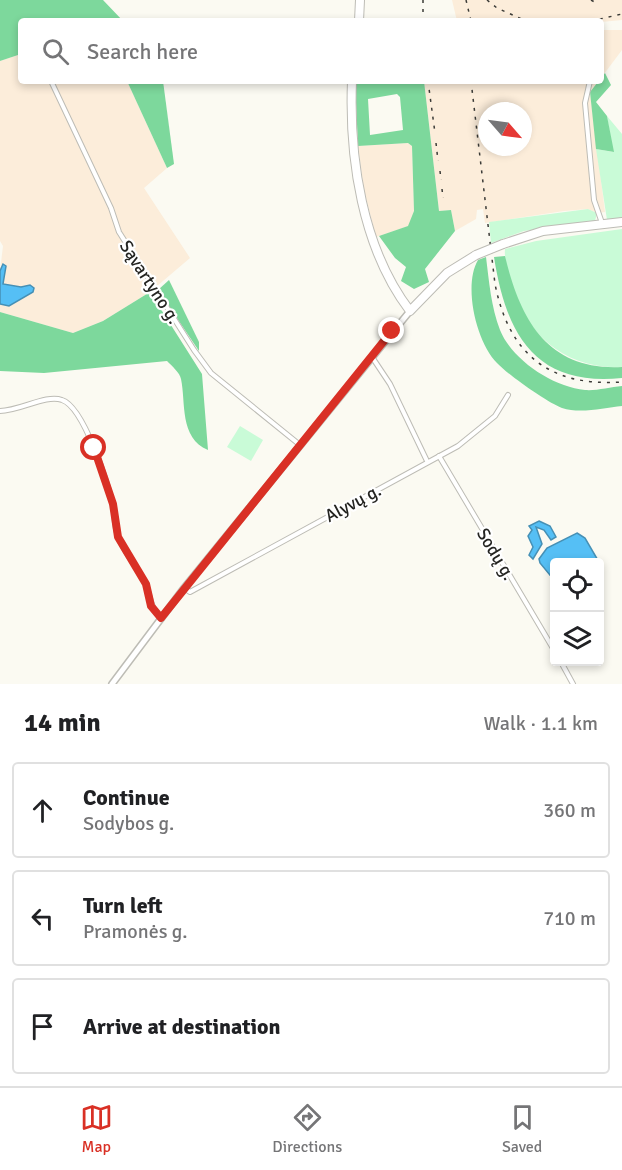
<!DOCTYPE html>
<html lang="en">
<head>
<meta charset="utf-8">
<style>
	body { margin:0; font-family:Signika,sans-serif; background:#f6f6f6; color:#202124 }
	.controls { position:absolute; right:18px; bottom:18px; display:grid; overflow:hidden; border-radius:6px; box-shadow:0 3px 9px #0003 }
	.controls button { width:54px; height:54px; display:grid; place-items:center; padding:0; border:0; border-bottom:2px solid #e0e0e0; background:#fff; color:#202124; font:30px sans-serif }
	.compass { position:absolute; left:478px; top:102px; width:54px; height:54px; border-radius:50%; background:#fff; box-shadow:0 3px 9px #0003; rotate:118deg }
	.stop { position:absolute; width:18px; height:18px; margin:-14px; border:4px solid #d93025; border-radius:50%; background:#fff }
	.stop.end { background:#d93025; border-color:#fff; box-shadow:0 2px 6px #0008 }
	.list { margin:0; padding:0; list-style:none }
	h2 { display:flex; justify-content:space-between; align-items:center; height:78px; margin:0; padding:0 24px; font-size:26px }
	h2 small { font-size:20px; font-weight:400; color:#757577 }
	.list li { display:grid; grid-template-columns:39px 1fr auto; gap:18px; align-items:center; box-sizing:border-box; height:96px; margin:0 12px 12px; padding:0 12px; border:2px solid #e0e0e0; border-radius:6px }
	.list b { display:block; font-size:22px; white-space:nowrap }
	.list p { margin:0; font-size:20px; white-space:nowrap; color:#757577 }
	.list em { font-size:20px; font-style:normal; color:#757577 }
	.icon { flex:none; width:33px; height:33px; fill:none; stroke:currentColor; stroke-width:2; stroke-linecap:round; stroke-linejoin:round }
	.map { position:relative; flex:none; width:622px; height:684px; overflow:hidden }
	.search { position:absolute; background:#fff; box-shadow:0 3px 9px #0003; left:18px; right:18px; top:18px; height:66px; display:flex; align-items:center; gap:15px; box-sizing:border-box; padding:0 21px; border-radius:6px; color:#757577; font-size:22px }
	.sheet { height:402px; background:#fff }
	nav { display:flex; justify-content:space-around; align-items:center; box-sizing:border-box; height:84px; border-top:2px solid #e0e0e0; background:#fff; font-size:16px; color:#757577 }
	nav a { display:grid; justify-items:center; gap:3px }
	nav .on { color:#d93025 }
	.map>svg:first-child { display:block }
</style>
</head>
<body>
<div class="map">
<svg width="622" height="684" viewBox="0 0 622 684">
	<rect width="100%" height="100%" fill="#fbfaf2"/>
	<g fill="#fcedda" fill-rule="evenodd">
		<path d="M452 0H622V20L601 22 457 21Z"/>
		<path d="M601 30H622V50L601 78Z"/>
		<path d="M21 54V81H127L167 168 144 188 190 258 150 292 103 321 73 333 0 312V304L9 306 28 285 21 287 6 286 2 283 5 269 2 265 0 271 3 246 0 241V61Z"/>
		<path d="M424 81H599L590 92 605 212 597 213 588 209 564 211 485 223 483 209 477 210 476 219 455 231 451 210 439 211ZM487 111H523V147H487Z"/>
		<path d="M408 143 412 146 414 211 409 226 376 237 364 190 358 146Z"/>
	</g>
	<g fill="#c9fbd7">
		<path d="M607 116 622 134V219L607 220 596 149 613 152Z"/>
		<path d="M588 209 597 213 595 221 524 231 491 243 489 222Z"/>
		<path d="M622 229V367C566 370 524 334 511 281 508 270 504 260 505 249L536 241Z"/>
		<path d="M240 426 263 440 251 461 227 447Z"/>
	</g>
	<g fill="#7dd89c" fill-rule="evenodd">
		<path d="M0 0H103L123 21H21V54L0 61Z"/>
		<path d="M605 73 611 85 596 102 607 116 614 152 596 149 590 92Z"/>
		<path d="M127 81H163L174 164 167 168Z"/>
		<path d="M355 81H424L439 211 451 210 455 231 425 269 429 282 414 289 401 281 406 267 395 258 379 236 408 226 414 211 412 146 408 143 358 146ZM397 94 400 97 403 130 370 135 368 99Z"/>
		<path d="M505 256C520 319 547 371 622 367V378C535 387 506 334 494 257Z"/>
		<path d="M486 257C489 281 491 307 500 330 512 360 553 387 585 390 596 391 610 387 622 386V406C604 408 580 414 562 408 548 403 507 374 497 363 476 342 463 285 478 260Z"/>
		<path d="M169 280 199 342V351L158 290Z"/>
		<path d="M150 292 202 374 208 450C179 438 186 402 181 379 180 373 172 366 167 361L44 373 0 371V312L73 333 103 321Z"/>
	</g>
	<g fill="#55bff5" stroke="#4690b5" stroke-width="1.5">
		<path d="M3 264 6 266 3 284 21 287 30 285 34 288 33 292 9 306 0 304V271Z"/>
		<path d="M539 521 550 526 556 537 551 540 544 530 536 527 542 544 533 559 529 555 533 547 528 536 532 530 529 526Z"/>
		<path d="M577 533 585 538 599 562H554V580L540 563 539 559 547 548Z"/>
	</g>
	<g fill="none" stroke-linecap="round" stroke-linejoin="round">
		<g stroke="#bdbcb5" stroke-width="6">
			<g id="street">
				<path d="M51 81 111 208 119 232 194 350 211 373 300 445"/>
				<path d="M590 81 585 103 594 200 602 223"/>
				<path d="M372 357 390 384 427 461"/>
				<path d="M0 411C20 411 46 394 62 400 84 407 108 484 113 506 115 515 114 524 117 533 122 552 139 567 146 585 151 598 150 607 161 618"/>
				<path d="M439 456 554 650"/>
				<path d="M184 588 190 592 458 446 495 416 508 395"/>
				<path d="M561 662 573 684"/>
			</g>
		</g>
		<g stroke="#bdbcb5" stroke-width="8">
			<path id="secondary" d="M112 684 184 588 410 311"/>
		</g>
		<g stroke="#bdbcb5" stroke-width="10">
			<g id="highway">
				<path d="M359 21 360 0"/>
				<path d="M352 81C349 158 362 248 410 311L447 273 476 255"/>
				<path d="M503 244 543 231 622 222"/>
			</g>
		</g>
		<use href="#street" stroke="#fff" stroke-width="4"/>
		<use href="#secondary" stroke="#fff" stroke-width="5"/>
		<use href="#highway" stroke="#fff" stroke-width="8"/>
		<g stroke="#3b3b37" stroke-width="1.5" stroke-dasharray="3 6" stroke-linecap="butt">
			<path d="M466 0 471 21"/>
			<path d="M487 0 497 8 526 21"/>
			<path d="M591 0 598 4"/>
			<path d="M423 21V0"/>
			<path d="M591 21 622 14"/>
			<path d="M428 81 435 133"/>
			<path d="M471 81 495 284C509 355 550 387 622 382"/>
			<path d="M436 143 438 161"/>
			<path d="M440 171 441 180"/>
			<path d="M442 189 443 198"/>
		</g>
		<g stroke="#bdbcb5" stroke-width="10" stroke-linecap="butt">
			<path id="highway-bridge" d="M476 255 503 244"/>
		</g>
		<use href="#highway-bridge" stroke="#fff" stroke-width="8"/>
	</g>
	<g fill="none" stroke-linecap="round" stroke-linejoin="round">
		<path stroke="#d93025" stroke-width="8" d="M94 448 113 504 118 537 146 584 151 606 161 618 392 331"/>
	</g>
	<g text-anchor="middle" stroke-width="4.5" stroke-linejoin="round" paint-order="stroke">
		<g font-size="18" fill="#242421" stroke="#fff">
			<text transform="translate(150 282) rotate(57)" y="6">Sąvartyno g.</text>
			<text transform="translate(353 503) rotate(-28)" y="6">Alyvų g.</text>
			<text transform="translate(496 554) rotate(59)" y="6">Sodų g.</text>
		</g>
	</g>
</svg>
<div class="controls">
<button><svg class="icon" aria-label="locate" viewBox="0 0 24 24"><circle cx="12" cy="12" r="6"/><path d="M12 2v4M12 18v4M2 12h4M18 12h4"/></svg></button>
<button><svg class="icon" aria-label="layers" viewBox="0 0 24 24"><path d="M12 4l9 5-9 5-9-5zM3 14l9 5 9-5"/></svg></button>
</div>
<svg class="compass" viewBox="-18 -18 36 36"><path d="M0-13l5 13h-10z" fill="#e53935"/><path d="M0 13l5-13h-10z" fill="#757577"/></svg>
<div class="stop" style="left:94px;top:448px"></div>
<div class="stop end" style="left:392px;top:331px"></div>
<div class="search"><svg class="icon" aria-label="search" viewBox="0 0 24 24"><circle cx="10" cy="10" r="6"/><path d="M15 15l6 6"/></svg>Search here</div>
</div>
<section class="sheet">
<h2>14 min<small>Walk · 1.1 km</small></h2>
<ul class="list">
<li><svg class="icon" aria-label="ahead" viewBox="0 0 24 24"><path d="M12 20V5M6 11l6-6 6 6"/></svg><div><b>Continue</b><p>Sodybos g.</p></div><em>360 m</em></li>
<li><svg class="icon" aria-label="left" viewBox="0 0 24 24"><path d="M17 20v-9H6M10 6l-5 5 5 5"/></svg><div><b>Turn left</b><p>Pramonės g.</p></div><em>710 m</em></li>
<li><svg class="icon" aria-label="arrive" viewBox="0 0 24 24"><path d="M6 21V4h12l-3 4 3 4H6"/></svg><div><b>Arrive at destination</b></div></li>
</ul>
</section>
<nav>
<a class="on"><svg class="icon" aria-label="map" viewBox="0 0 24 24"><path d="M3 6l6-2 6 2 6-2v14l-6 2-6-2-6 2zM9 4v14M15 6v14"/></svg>Map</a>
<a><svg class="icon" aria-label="directions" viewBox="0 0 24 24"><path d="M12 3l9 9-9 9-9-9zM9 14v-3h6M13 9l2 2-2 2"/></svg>Directions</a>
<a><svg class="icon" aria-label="saved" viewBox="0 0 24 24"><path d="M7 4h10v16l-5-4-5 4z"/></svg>Saved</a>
</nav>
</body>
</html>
